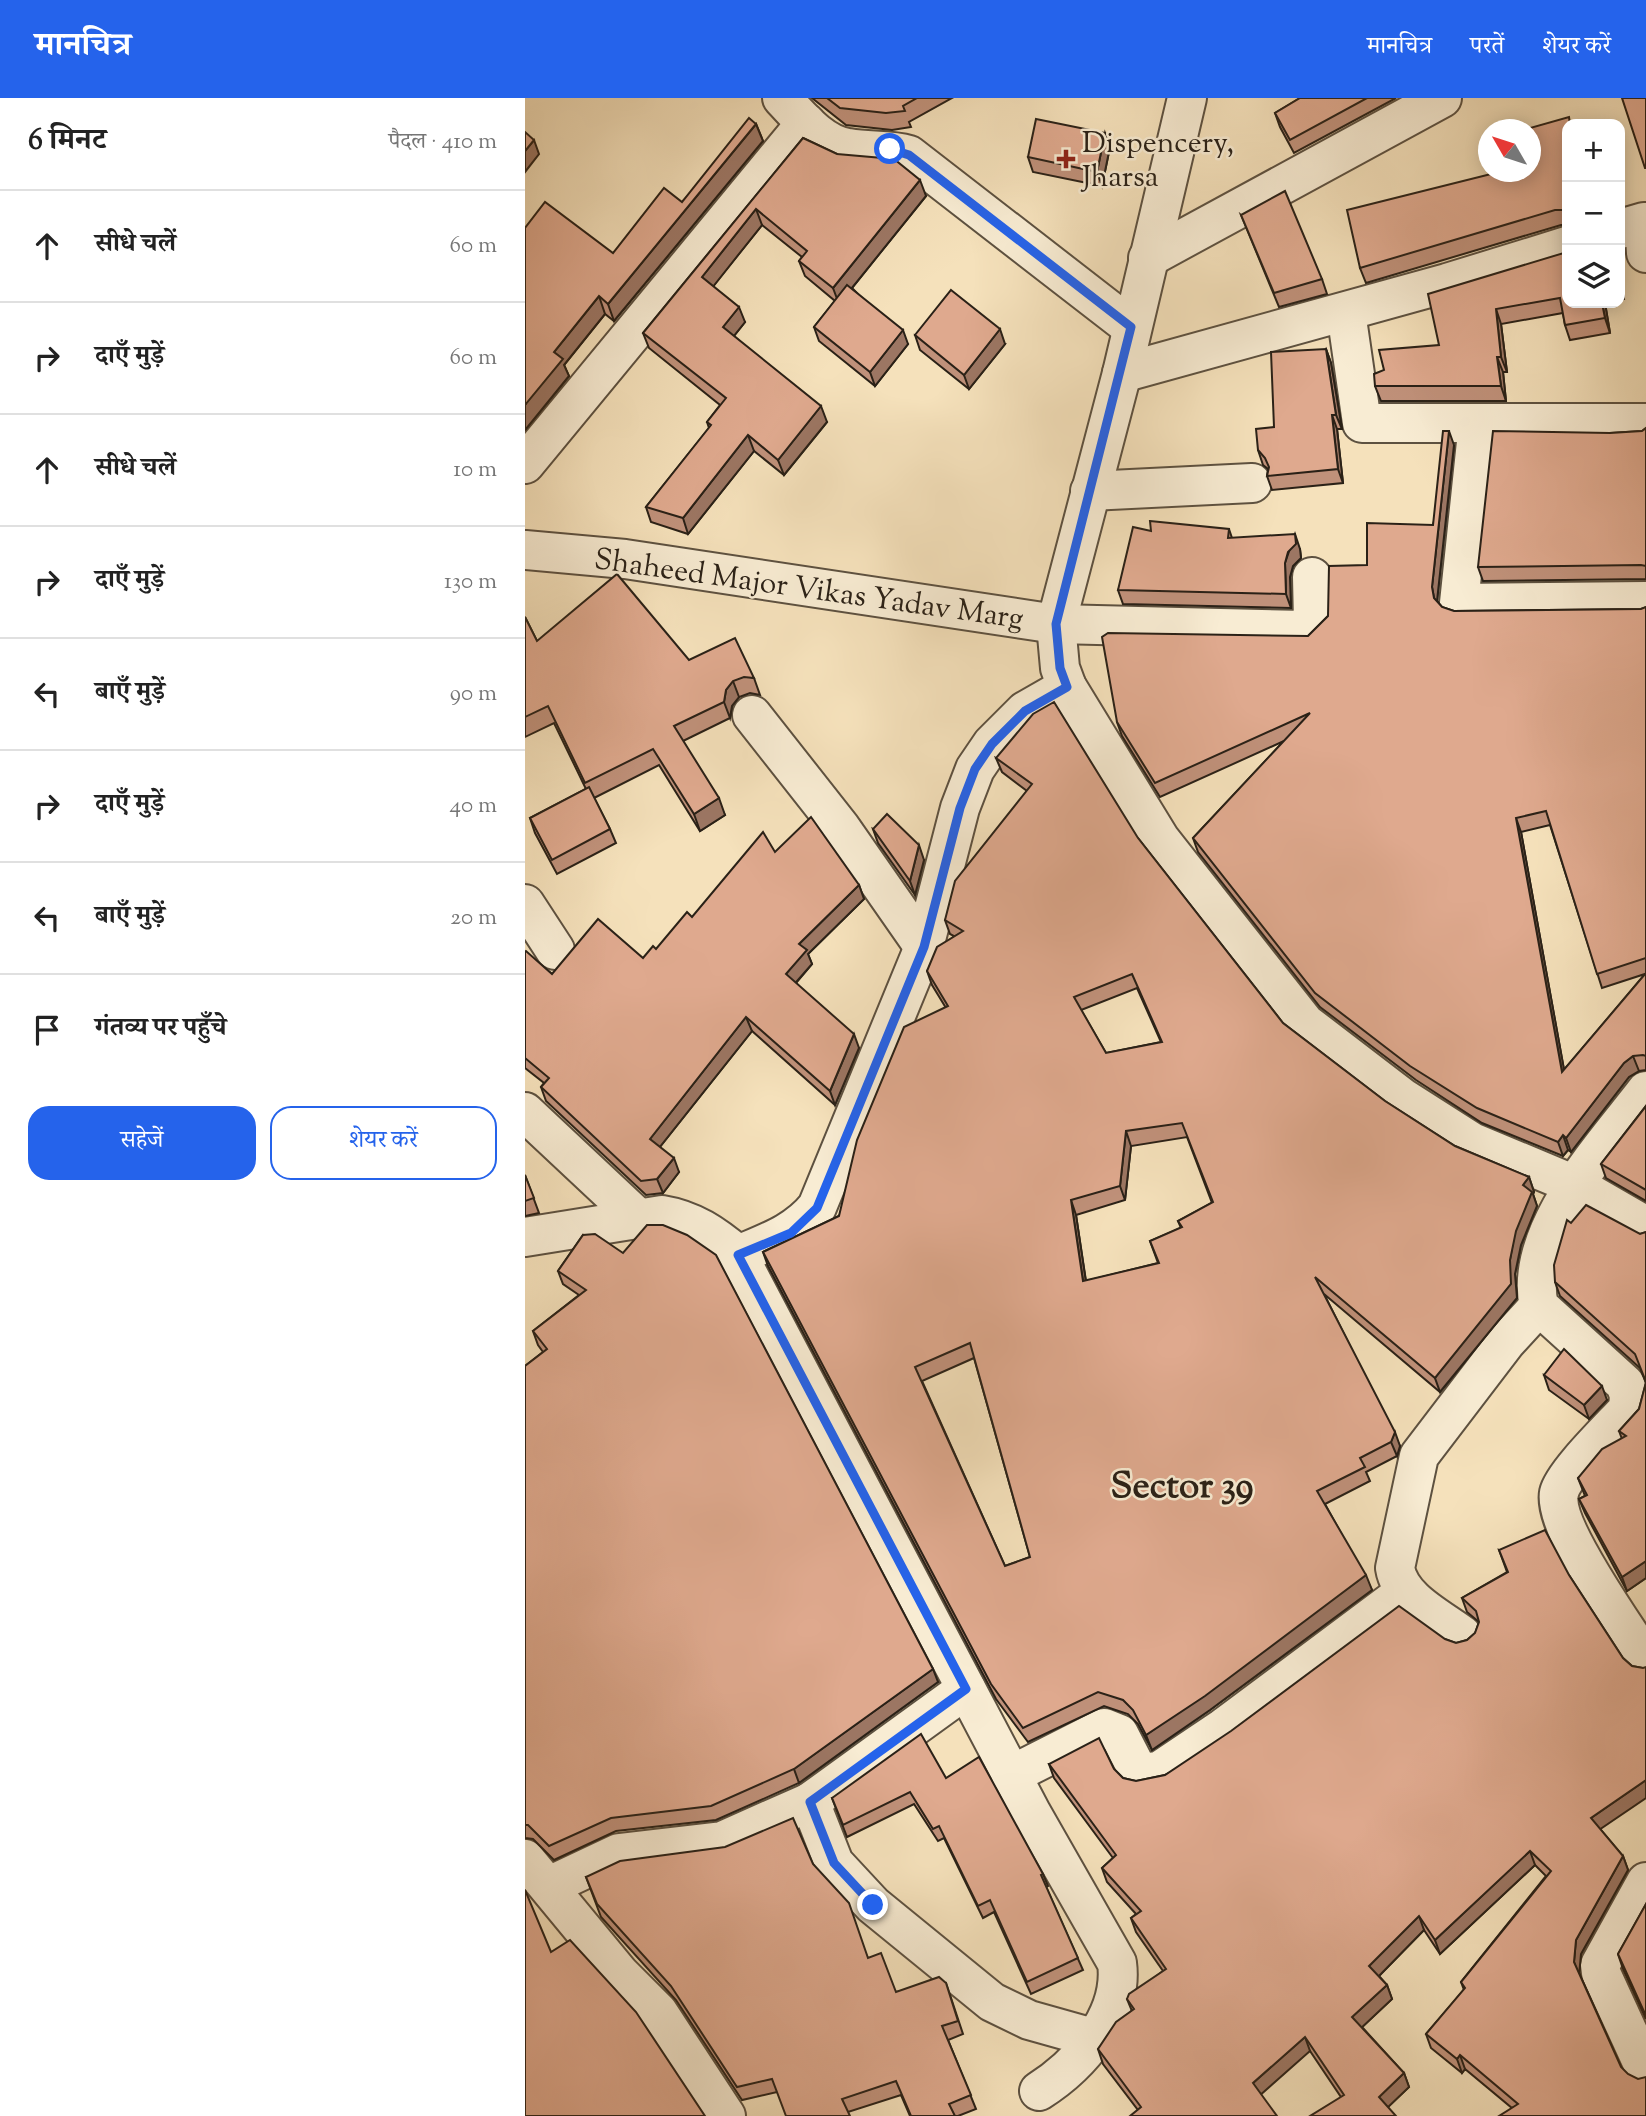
<!DOCTYPE html>
<html lang="hi">
<head>
<meta charset="utf-8">
<style>
	body { margin:0; font-family:"Sorts Mill Goudy","Noto Serif Devanagari",serif; background:#f2f2f2; color:#222 }
	.controls { position:absolute; right:21px; top:21px; display:grid; overflow:hidden; border-radius:14px; box-shadow:0 4px 18px #0003 }
	.controls button { width:63px; height:63px; display:grid; place-items:center; padding:0; border:0; border-bottom:2px solid #e0e0e0; background:#fff; color:#222; font:35px sans-serif }
	.compass { position:absolute; left:953px; top:21px; width:63px; height:63px; border-radius:50%; background:#fff; box-shadow:0 4px 18px #0003; rotate:309deg }
	.stop { position:absolute; width:21px; height:21px; margin:-16px; border:5px solid #2563eb; border-radius:50%; background:#fff }
	.stop.end { background:#2563eb; border-color:#fff; box-shadow:0 2px 7px #0008 }
	.list { margin:0; padding:0; list-style:none }
	h2 { display:flex; justify-content:space-between; align-items:center; height:91px; margin:0; padding:0 28px; font-size:30px }
	h2 small { font-size:23px; font-weight:400; color:#767676 }
	.list li { display:grid; grid-template-columns:46px 1fr auto; gap:21px; align-items:center; box-sizing:border-box; height:112px; padding:0 28px; border-top:2px solid #e0e0e0 }
	.list b { display:block; font-size:26px; white-space:nowrap }
	.list em { font-size:23px; font-style:normal; color:#767676 }
	.actions { display:flex; gap:14px; padding:21px 28px }
	.actions a { flex:1; padding:16px 0; border:2px solid #2563eb; border-radius:21px; text-align:center; font-size:24px; color:#2563eb }
	.actions .main { background:#2563eb; color:#fff }
	.icon { flex:none; width:38px; height:38px; fill:none; stroke:currentColor; stroke-width:2; stroke-linecap:round; stroke-linejoin:round }
	.map { position:relative; flex:none; width:1121px; height:2018px; overflow:hidden }
	header { display:flex; align-items:center; gap:42px; box-sizing:border-box; height:98px; padding:0 35px; background:#2563eb; color:#fff }
	header strong { font-size:33px }
	nav { display:flex; gap:38px; margin-inline-start:auto; font-size:24px }
	main { display:flex }
	aside { flex:1; background:#fff }
	.map>svg:first-child { display:block }
</style>
</head>
<body>
<header>
<strong>मानचित्र</strong>
<nav><a>मानचित्र</a><a>परतें</a><a>शेयर करें</a></nav>
</header>
<main>
<aside>
<h2>6 मिनट<small>पैदल · 410 m</small></h2>
<ul class="list">
<li><svg class="icon" aria-label="ahead" viewBox="0 0 24 24"><path d="M12 20V5M6 11l6-6 6 6"/></svg><div><b>सीधे चलें</b></div><em>60 m</em></li>
<li><svg class="icon" aria-label="right" viewBox="0 0 24 24"><path d="M7 20v-9h11M14 6l5 5-5 5"/></svg><div><b>दाएँ मुड़ें</b></div><em>60 m</em></li>
<li><svg class="icon" aria-label="ahead" viewBox="0 0 24 24"><path d="M12 20V5M6 11l6-6 6 6"/></svg><div><b>सीधे चलें</b></div><em>10 m</em></li>
<li><svg class="icon" aria-label="right" viewBox="0 0 24 24"><path d="M7 20v-9h11M14 6l5 5-5 5"/></svg><div><b>दाएँ मुड़ें</b></div><em>130 m</em></li>
<li><svg class="icon" aria-label="left" viewBox="0 0 24 24"><path d="M17 20v-9H6M10 6l-5 5 5 5"/></svg><div><b>बाएँ मुड़ें</b></div><em>90 m</em></li>
<li><svg class="icon" aria-label="right" viewBox="0 0 24 24"><path d="M7 20v-9h11M14 6l5 5-5 5"/></svg><div><b>दाएँ मुड़ें</b></div><em>40 m</em></li>
<li><svg class="icon" aria-label="left" viewBox="0 0 24 24"><path d="M17 20v-9H6M10 6l-5 5 5 5"/></svg><div><b>बाएँ मुड़ें</b></div><em>20 m</em></li>
<li><svg class="icon" aria-label="arrive" viewBox="0 0 24 24"><path d="M6 21V4h12l-3 4 3 4H6"/></svg><div><b>गंतव्य पर पहुँचे</b></div></li>
</ul>
<div class="actions"><a class="main">सहेजें</a><a>शेयर करें</a></div>
</aside>
<div class="map">
<svg width="1121" height="2018" viewBox="0 0 1121 2018">
	<rect width="100%" height="100%" fill="#f5e1bb"/>
	<filter id="stains"><feTurbulence type="fractalNoise" baseFrequency=".00286" numOctaves="4"/><feColorMatrix values="0 0 0 0 .2 0 0 0 0 .09 0 0 0 0 .02 0 0 0 .5 -.17"/></filter>
	<radialGradient id="worn" r=".72"><stop offset=".6" stop-color="#630" stop-opacity="0"/><stop offset="1" stop-color="#630" stop-opacity=".3"/></radialGradient>
	<g fill="none" stroke-linecap="round" stroke-linejoin="round">
		<g stroke="#5d5140" stroke-width="42">
			<g id="minor">
				<path d="M257 0C275 19 296 46 323 50 344 54 363 51 384 57L606 229"/>
				<path d="M662 0 597 275 531 526 535 570 542 589 635 741 780 925 878 1000 947 1044 1050 1087 1121 1128"/>
				<path d="M1095 131 1119 124 1121 155"/>
				<path d="M623 160 917 0"/>
				<path d="M821 214 837 325H1121"/>
				<path d="M597 275 922 185 1042 148"/>
				<path d="M953 325 934 505 1121 503"/>
				<path d="M0 366 281 25"/>
				<path d="M565 393 727 385"/>
				<path d="M0 452 100 461 531 526 780 532 788 524 787 479"/>
				<path d="M227 617 316 730 399 849"/>
				<path d="M0 806 30 852"/>
				<path d="M1121 993C1079 1048 997 1135 1014 1208L1100 1286 1104 1297 1103 1311C1088 1328 1038 1376 1034 1395 1027 1429 1101 1530 1121 1562"/>
				<path d="M0 1014 112 1119"/>
				<path d="M0 1139 137 1117C168 1122 189 1137 213 1157 243 1144 271 1135 292 1109L399 849 435 710 450 671 467 646 500 613 542 589"/>
				<path d="M213 1157 507 1716 592 1865C599 1917 555 1967 514 1993"/>
				<path d="M937 1537C913 1519 875 1501 870 1470L894 1358 981 1244 1014 1208"/>
				<path d="M441 1591 285 1704 309 1765 348 1807 467 1904 504 1922 568 1940"/>
				<path d="M486 1677 579 1630 594 1636 614 1675 634 1673 698 1630 880 1494"/>
				<path d="M0 1761 95 1876 133 1914 201 2018"/>
				<path d="M1121 1784 1075 1867 1076 1875 1121 1973"/>
				<path d="M24 1788 94 1755 197 1743 285 1704"/>
			</g>
		</g>
		<use href="#minor" stroke="#f8ecd3" stroke-width="38"/>
	</g>
	<g fill="#c0917a" stroke="#2a2117" stroke-width="2" fill-rule="evenodd">
		<path d="M287 0H427L384 24 386 29 367 32 321 27Z"/>
		<path d="M775 0H871L769 55 755 29 750 15Z"/>
		<path d="M231 26 238 43 89 223 80 216 39 267 44 278 0 332 88 155 157 104Z"/>
		<path d="M1042 26V127H1036L841 185 835 170 1005 74Z"/>
		<path d="M278 40 401 98 327 190 383 246 350 288 294 243 289 229 310 203 280 178 274 163 277 159 237 127 188 188 220 224 209 238 302 324 259 377 229 353 163 436 126 424 121 409 184 330 182 324 195 307 124 250 118 235Z"/>
		<path d="M585 49 577 88 508 74 503 59Z"/>
		<path d="M716 117 797 181 802 196 754 209Z"/>
		<path d="M1042 154 1080 205 1085 235 1045 242 1040 227 1038 215 976 226 982 274H978L981 303H856L850 288 859 272 914 247Z"/>
		<path d="M1095 176 1099 201 1095 202Z"/>
		<path d="M390 237 480 246 444 291 395 252Z"/>
		<path d="M801 251 806 265 817 331H812L818 385 747 392 742 378 743 371 738 367 733 352Z"/>
		<path d="M1121 330V481L958 483 953 469 1085 335 1117 333Z"/>
		<path d="M929 347 912 503 917 509 929 513 1116 511 1121 509V972L1114 973 1104 979 1046 1054 1043 1052 1038 1058 957 1025 891 982 795 909 673 754 668 740 759 643 635 699 597 638 592 624 783 538 803 518 842 467 908 427ZM1025 727 1077 890 1120 876 1039 972 996 734Z"/>
		<path d="M704 431 707 440 775 451 776 460 768 468 765 479 766 510 598 506 593 492 626 433Z"/>
		<path d="M0 519 12 543 164 562 229 580 235 597 225 595 214 599 207 608 205 620 158 643 200 717 175 733 134 667 69 700 85 731 91 745 32 776 10 735 5 720 61 691 29 625 0 639Z"/>
		<path d="M471 660 613 740 758 925 860 1003 930 1048 1004 1079 1009 1094 1008 1096 1012 1108 996 1147 990 1176 992 1200 915 1294 799 1196 875 1348 872 1358 841 1374 845 1383 800 1406 847 1492 685 1612 627 1652 613 1626 603 1616 579 1608 503 1644 471 1601 243 1168 238 1154 314 1118 421 910 407 887 402 873 429 838 425 836 420 822 502 693 477 674ZM612 890 636 944 581 955 556 912ZM662 1039 687 1105 653 1123 656 1130 625 1143 633 1165 561 1183 551 1117 600 1102 606 1048ZM449 1260 505 1459 480 1468 397 1283Z"/>
		<path d="M348 731 399 762 390 797 353 745Z"/>
		<path d="M250 754 334 787 339 801 283 856 287 866 271 885 334 950 310 1007 227 933 135 1049 154 1074 138 1095 121 1097 21 1003 16 989 19 985 0 970V854L27 876 118 860 131 851 167 819Z"/>
		<path d="M1121 1008V1103L1081 1080 1076 1066Z"/>
		<path d="M0 1077 14 1115 0 1118Z"/>
		<path d="M1046 1125 1115 1136 1121 1134V1480L1102 1493 1060 1415 1054 1401 1060 1398 1053 1380 1097 1341 1094 1333 1114 1311 1121 1285 1115 1270 1035 1198 1030 1184Z"/>
		<path d="M58 1137 413 1584 274 1685 191 1722 91 1733 29 1762 8 1741 0 1740V1268L18 1254 13 1247 8 1233 54 1197 38 1186 33 1173Z"/>
		<path d="M1019 1277 1082 1302 1064 1321 1024 1292Z"/>
		<path d="M974 1452 1044 1477 1098 1560 1107 1568 1118 1570 1075 1731 1098 1758 1103 1772 1056 1856 1054 1875 1096 1969 987 2010 940 1971 937 1975 906 1950 901 1936 939 1892 936 1884 1021 1778 1010 1767 915 1856 899 1832 854 1878 862 1887 867 1901 837 1929 879 1975 884 1989 863 2009 816 1999 785 1953 613 2012 578 1966 573 1951 607 1913 602 1901 638 1873 611 1834 606 1820 611 1816 582 1784 577 1770 588 1760 529 1680 524 1666 589 1671 598 1680 611 1683 640 1677 920 1541 931 1545 942 1542 950 1535 954 1524 942 1514 937 1500 982 1474Z"/>
		<path d="M421 1680 518 1776 523 1788 521 1789 558 1872 506 1896 469 1814 458 1820 419 1740 413 1743 389 1706 322 1739 307 1700Z"/>
		<path d="M288 1766 343 1860 371 1894 421 1885 438 1936 423 1942 451 2011 433 2018H385L376 1997 323 2014 252 1994 217 2002 151 1902 76 1819 61 1779Z"/>
		<path d="M1121 1806V1921L1098 1871 1093 1856Z"/>
	</g>
	<g fill="#9c7663" stroke="#2a2117" stroke-width="2">
		<path d="M231 26 238 43 89 223 83 206Z"/>
		<path d="M580 35 585 49 577 88 572 74Z"/>
		<path d="M9 42 14 56 0 74V53Z"/>
		<path d="M395 82 401 98 314 206 308 190Z"/>
		<path d="M231 111 237 127 183 195 177 179Z"/>
		<path d="M1095 176 1099 201 1095 188Z"/>
		<path d="M74 198 80 216 39 267 44 278 0 332V307L29 254Z"/>
		<path d="M1077 205H1080L1085 235 1080 220Z"/>
		<path d="M214 209 220 224 204 244 198 229Z"/>
		<path d="M971 211 976 226 982 274 976 259Z"/>
		<path d="M475 231 480 246 444 291 439 277Z"/>
		<path d="M378 232 383 246 350 288 345 274Z"/>
		<path d="M801 251 806 265 817 331 811 317Z"/>
		<path d="M972 259 978 274 981 303 976 288Z"/>
		<path d="M296 308 302 324 259 377 253 362Z"/>
		<path d="M807 317 812 331 818 385 813 371Z"/>
		<path d="M924 333 929 347 912 503 914 514 909 500 907 489Z"/>
		<path d="M223 337 229 353 163 436 158 420Z"/>
		<path d="M770 436 775 451 776 460 768 468 765 479 766 510 761 496 760 465Z"/>
		<path d="M208 583 214 599 207 608 205 620 199 604 201 592Z"/>
		<path d="M194 700 200 717 175 733 169 716Z"/>
		<path d="M991 720 996 734 1042 988 1037 974Z"/>
		<path d="M394 747 399 762 390 797 385 783Z"/>
		<path d="M334 787 339 801 283 856 287 866 266 890 261 876 274 846Z"/>
		<path d="M221 919 227 933 130 1055 125 1041Z"/>
		<path d="M329 936 334 950 310 1007 305 993Z"/>
		<path d="M1108 958 1114 973 1104 979 1046 1054 1041 1040 1099 965Z"/>
		<path d="M601 1033 606 1048 600 1102 595 1088Z"/>
		<path d="M1038 1037 1043 1052 1038 1058 1033 1044Z"/>
		<path d="M149 1060 154 1074 138 1095 132 1081Z"/>
		<path d="M1004 1079 1009 1094 1008 1096 1012 1108 996 1147 990 1176 992 1200 915 1294 910 1280 985 1162 998 1087Z"/>
		<path d="M546 1102 551 1117 563 1198 558 1183Z"/>
		<path d="M1077 1288 1082 1302 1064 1321 1059 1307Z"/>
		<path d="M870 1334 875 1348 872 1358 866 1344Z"/>
		<path d="M1121 1463V1480L1102 1493 1097 1479Z"/>
		<path d="M841 1477 847 1492 685 1612 627 1652 621 1637Z"/>
		<path d="M408 1571 413 1584 274 1685 269 1671Z"/>
		<path d="M1121 1682V1700L1071 1734 1066 1720Z"/>
		<path d="M1005 1753 1010 1767 915 1856 910 1842Z"/>
		<path d="M1098 1758 1103 1772 1056 1856 1054 1878 1049 1864 1051 1842Z"/>
		<path d="M894 1818 899 1832 850 1882 844 1868Z"/>
		<path d="M862 1887 867 1901 833 1933 827 1919Z"/>
		<path d="M780 1939 785 1953 733 1999 728 1985Z"/>
		<path d="M935 1957 940 1971 937 1975 932 1961Z"/>
		<path d="M879 1975 884 1989 859 2013 854 1999Z"/>
	</g>
	<g fill="#dfa98e" stroke="#2a2117" stroke-width="2" fill-rule="evenodd">
		<path d="M302 0H392L378 8 380 13 361 15 315 10Z"/>
		<path d="M775 0H842L765 42 750 15Z"/>
		<path d="M1097 0H1121V70H1120Z"/>
		<path d="M1044 19 1045 26H1042V112H1030L835 170 822 112 974 74H1005V32H998Z"/>
		<path d="M224 20 231 26 83 206 74 198 29 254 38 261 0 307V130L20 104 88 155 139 90 157 104Z"/>
		<path d="M511 21 580 35 572 74 503 59Z"/>
		<path d="M0 34 9 42 0 53Z"/>
		<path d="M278 40 312 56 369 61 395 82 308 190 274 163 282 153 231 111 177 179 214 209 198 229 296 308 253 362 223 337 158 420 121 409 186 327 182 324 201 300 118 235Z"/>
		<path d="M760 93 797 181 749 195 716 117Z"/>
		<path d="M1042 154V205H1077L1080 220 1040 227 1035 200 971 211 976 259H972L976 288H850L849 276 859 272 854 252 914 247 903 196Z"/>
		<path d="M322 187 378 232 345 274 289 229Z"/>
		<path d="M426 192 475 231 439 277 390 237Z"/>
		<path d="M801 251 811 317H807L813 371 742 378 744 369 740 360 733 352 731 331 749 329 746 254Z"/>
		<path d="M1121 330V468L1116 467 953 469 968 333 1085 335 1117 333Z"/>
		<path d="M918 333H924L907 489 909 500 917 509 929 513 1116 511 1121 509V860L1072 876 1021 713 991 720 1037 974 1121 875V958L1118 957 1108 958 1099 965 1041 1040 1038 1037 1033 1044 952 1010 885 968 790 895 668 740 785 615 630 685 592 624 577 539 583 535 783 538 803 518 804 468 842 467V425L908 427Z"/>
		<path d="M625 423 704 431 703 440 770 436 771 446 763 454 760 465 761 496 593 492 608 429 626 433Z"/>
		<path d="M92 476 164 562 210 540 229 580 219 579 208 583 201 592 199 604 149 628 194 700 169 716 128 651 60 685 23 608 0 619V519L12 543Z"/>
		<path d="M529 604 613 740 758 925 860 1003 930 1048 1004 1079 998 1087 1007 1094 991 1133 985 1162 986 1186 910 1280 790 1179 870 1334 866 1344 835 1360 840 1369 792 1393 841 1477 680 1598 621 1637 608 1612 598 1602 573 1594 498 1630 466 1586 238 1154 314 1118 332 1042 379 929 423 908 402 873 412 849 438 833 420 822 430 783 507 686 471 660 508 616ZM607 876 637 944 581 955 549 899ZM657 1025 688 1104 653 1123 657 1129 625 1143 634 1165 558 1183 546 1102 595 1088 601 1033ZM445 1245 505 1459 480 1468 390 1269Z"/>
		<path d="M64 689 85 731 27 762 5 720Z"/>
		<path d="M362 716 394 747 385 783 348 731Z"/>
		<path d="M286 719 334 787 274 846 282 852 261 876 329 936 305 993 221 919 125 1041 149 1060 132 1081 116 1083 16 989 24 980 0 960V854L1 853 27 876 73 821 118 860 128 848 131 851 162 814 167 819 238 734 250 754Z"/>
		<path d="M1121 1008V1092L1076 1066Z"/>
		<path d="M0 1077 9 1100 0 1103Z"/>
		<path d="M1061 1107 1115 1136 1121 1134V1463L1097 1479 1054 1401 1062 1397 1053 1380 1077 1351 1101 1338 1094 1333 1114 1311 1121 1284 1110 1256 1030 1184 1029 1167 1042 1122 1046 1125Z"/>
		<path d="M122 1127H138L162 1137 191 1157 408 1571 269 1671 186 1708 86 1720 24 1748 3 1727H0V1268L22 1251 8 1233 61 1192 33 1173 58 1137 70 1136 98 1155Z"/>
		<path d="M1039 1251 1077 1288 1059 1307 1019 1277Z"/>
		<path d="M1020 1432 1044 1477 1098 1560 1107 1568 1118 1570 1121 1569V1682L1066 1720 1098 1758 1051 1842 1049 1864 1096 1969 1103 1976 1113 1981 1121 1979V2018H974L993 2006 935 1957 932 1961 901 1936 940 1890 936 1884 1026 1773 1005 1753 910 1842 894 1818 844 1868 862 1887 827 1919 879 1975 854 1999 871 2018H785L819 1997 780 1939 728 1985 752 2018H605L616 2009 573 1951 591 1924 609 1911 602 1901 604 1896 641 1871 606 1820 616 1813 577 1770 591 1757 524 1666 574 1640 589 1671 598 1680 611 1683 640 1677 706 1633 874 1508 920 1541 931 1545 942 1542 950 1535 954 1524 951 1513 937 1500 983 1474 974 1452Z"/>
		<path d="M396 1636 421 1680 454 1659 518 1776 516 1777 553 1860 502 1884 465 1802 453 1808 414 1728 408 1731 385 1694 318 1727 307 1700Z"/>
		<path d="M268 1720 288 1766 324 1805 343 1860 356 1855 371 1894 414 1879 421 1885 433 1923 417 1928 446 1997 424 2006 430 2018H386L371 1983 317 2001 325 2018H261L247 1981 212 1989 146 1888 72 1806 61 1779 95 1763 200 1749Z"/>
		<path d="M0 1792 26 1854 45 1842 111 1914 180 2018H0Z"/>
		<path d="M1121 1806V1918L1093 1856Z"/>
	</g>
	<g fill="none" stroke-linecap="round" stroke-linejoin="round">
		<path stroke="#2563eb" stroke-width="9" d="M348 1807 309 1765 285 1704 441 1591 213 1157 266 1135 292 1110 399 849 435 710 450 671 467 646 500 613 542 589 535 570 531 526 606 229 384 57 365 51"/>
	</g>
	<path fill="#8f2418" stroke="#f8ecd3" stroke-width="2.5" d="M537.5 50.5h7v7h7v7h-7v7h-7v-7h-7v-7h7z"/>
	<g text-anchor="middle" stroke-width="5" stroke-linejoin="round" paint-order="stroke">
		<g font-size="30" fill="#2a2117" stroke="#f8ecd3" text-anchor="start">
			<text x="557" y="54">Dispencery,<tspan x="557" dy="34">Jharsa</tspan></text>
		</g>
		<g font-size="30" fill="#2a2117" stroke="#f8ecd3">
			<text transform="translate(284 490) rotate(8)" y="10">Shaheed Major Vikas Yadav Marg</text>
		</g>
		<g font-size="37" font-weight="bold" fill="#2a2117" stroke="#f8ecd3">
			<text x="657" y="1399">Sector 39</text>
		</g>
	</g>
	<rect width="100%" height="100%" filter="url(#stains)"/>
	<rect width="100%" height="100%" fill="url(#worn)"/>
</svg>
<div class="controls">
<button>+</button>
<button>−</button>
<button><svg class="icon" aria-label="layers" viewBox="0 0 24 24"><path d="M12 4l9 5-9 5-9-5zM3 14l9 5 9-5"/></svg></button>
</div>
<svg class="compass" viewBox="-18 -18 36 36"><path d="M0-13l5 13h-10z" fill="#e53935"/><path d="M0 13l5-13h-10z" fill="#767676"/></svg>
<div class="stop" style="left:365px;top:51px"></div>
<div class="stop end" style="left:348px;top:1807px"></div>
</div>
</main>
</body>
</html>
